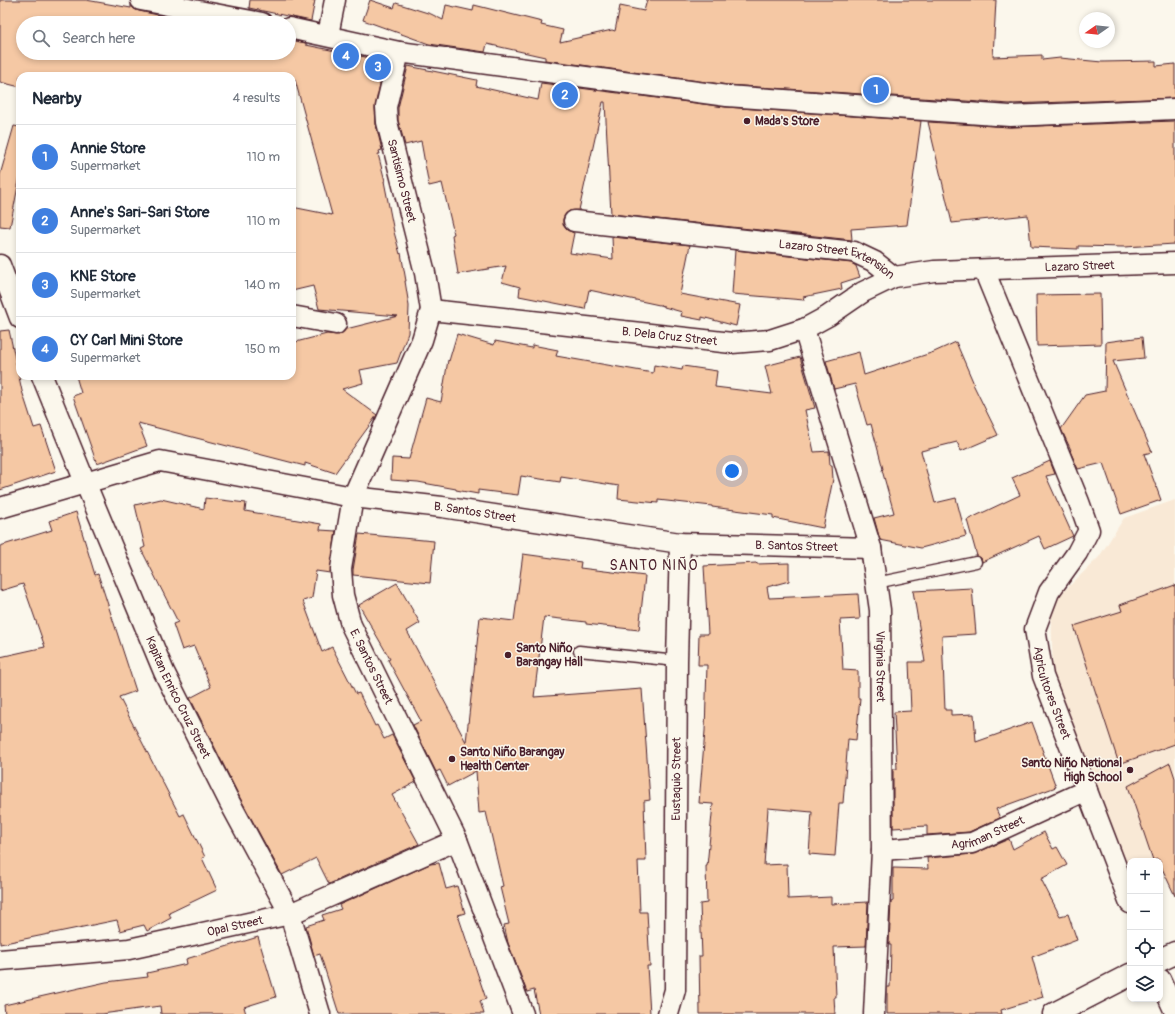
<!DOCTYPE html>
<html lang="en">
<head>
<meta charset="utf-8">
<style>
	body { margin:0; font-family:Pangolin,sans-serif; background:#f2f2f3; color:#1f2937 }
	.controls { position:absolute; right:12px; bottom:12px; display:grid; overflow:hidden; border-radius:8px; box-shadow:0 2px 6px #0003 }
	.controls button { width:36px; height:36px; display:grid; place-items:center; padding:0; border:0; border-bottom:1px solid #e0e1e3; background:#fff; color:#1f2937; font:20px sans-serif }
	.compass { position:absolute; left:1079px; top:12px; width:36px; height:36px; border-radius:50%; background:#fff; box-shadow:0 2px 6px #0003; rotate:256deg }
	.you { position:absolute; left:732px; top:471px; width:14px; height:14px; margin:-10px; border:3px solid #fff; border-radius:50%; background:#1a73e8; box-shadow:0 0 0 6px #1a73e833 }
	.badge { display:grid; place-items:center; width:26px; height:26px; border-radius:50%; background:#4a1f2b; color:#fff; font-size:13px; font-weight:700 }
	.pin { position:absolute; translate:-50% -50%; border:2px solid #fff; box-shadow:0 1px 4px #0006 }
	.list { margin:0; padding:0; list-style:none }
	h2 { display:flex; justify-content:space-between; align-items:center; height:52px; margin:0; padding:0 16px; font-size:17px }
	h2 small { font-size:13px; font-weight:400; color:#747a83 }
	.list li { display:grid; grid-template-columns:26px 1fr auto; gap:12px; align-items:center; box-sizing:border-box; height:64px; padding:0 16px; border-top:1px solid #e0e1e3 }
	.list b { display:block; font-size:15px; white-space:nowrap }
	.list p { margin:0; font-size:13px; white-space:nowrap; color:#747a83 }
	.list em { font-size:13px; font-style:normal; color:#747a83 }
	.icon { flex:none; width:22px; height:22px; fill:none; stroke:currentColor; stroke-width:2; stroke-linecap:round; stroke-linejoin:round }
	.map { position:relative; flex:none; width:1175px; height:1014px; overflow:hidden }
	.search { position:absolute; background:#fff; box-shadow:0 2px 6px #0003; left:16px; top:16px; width:280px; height:44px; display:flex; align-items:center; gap:10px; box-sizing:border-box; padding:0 14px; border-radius:22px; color:#747a83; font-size:15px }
	.panel { position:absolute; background:#fff; box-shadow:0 2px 6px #0003; left:16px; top:72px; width:280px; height:308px; border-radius:12px }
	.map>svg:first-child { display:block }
</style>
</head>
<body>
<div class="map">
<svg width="1175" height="1014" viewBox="0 0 1175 1014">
	<rect width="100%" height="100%" fill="#fbf7ec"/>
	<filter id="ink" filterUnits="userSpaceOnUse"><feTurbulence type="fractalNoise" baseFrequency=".025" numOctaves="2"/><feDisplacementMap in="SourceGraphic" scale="8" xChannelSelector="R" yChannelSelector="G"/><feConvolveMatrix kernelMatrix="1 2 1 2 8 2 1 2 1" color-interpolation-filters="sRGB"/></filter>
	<g filter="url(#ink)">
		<path fill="#f9e9d6" d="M1175 500V861L1160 868V861H1130V882L1053 679 1051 604 1099 557 1124 518Z"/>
		<g fill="#f5c8a4" stroke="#4a1f2b">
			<path d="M0 0H86L131 8V5L134 9 139 11 172 18 171 23H23V53H289V40L306 43V45L385 61 375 108 376 125 382 150 379 151 380 154H378L385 181H384L394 232 400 254 401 253 406 281H405L409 306 408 333 397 363 360 370 363 383 342 389 377 415 335 473 305 463V466L138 423 147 446 97 464 73 396 81 393 76 376H292V343L327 334 339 335 346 329 398 316 319 309 313 286 292 291V207L332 215 295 80H292V76H20V87L0 82Z"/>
			<path d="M250 0H315L311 21 249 8Z"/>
			<path d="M370 0 394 8 396 3 431 14 443 20 446 5 473 11 474 5 542 22 541 25 563 30 560 42 612 30 615 31 620 6 644 11 647 0H996L993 57 1042 55V60L1060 58 1102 62 1156 61V66L1175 64V98L1010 104 728 85 545 60V57L487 44 485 52 429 44 363 20Z"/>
			<path d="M408 66 477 80 476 86 538 100 541 83 726 107 921 121 907 225 851 229 852 240 611 214 605 102H603L579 210 569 211 565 215 563 219V225L567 230 574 233 570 253 613 259 612 237 690 245 680 294 740 305 736 326 702 317V320L681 316 682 312 664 307V306L589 290 585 309 519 296 520 287 502 282 506 266 458 274 452 235 454 234 442 183 429 186 421 141 405 145 398 120V108Z"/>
			<path d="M1175 121V244L1124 247 1078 246V249L1031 247 1028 215 952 223 928 122 1010 127Z"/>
			<path d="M14 126 20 127V176L10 227 0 226V175Z"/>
			<path d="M735 250 851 263 856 266 860 277 841 283 842 289 803 297 804 300 732 294Z"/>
			<path d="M1100 294 1101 344 1037 346 1036 295Z"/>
			<path d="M9 330 22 391 34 428 41 426 56 471 0 490V331Z"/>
			<path d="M457 334 494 345 495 341 532 348V345L558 350 556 356 653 373 654 365 682 370 683 366 717 371 715 387 772 394 765 366 800 357 815 408 805 410 814 452 829 451 830 465H832L833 479 823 528 773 518V515L712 507V506L658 500V503L618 499 619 486 561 477 560 482 521 476 518 495 478 490V494L456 490V489L418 482 391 480 392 458 409 459 426 398 441 402 448 360 449 361Z"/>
			<path d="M1142 337 1144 358 1113 361 1152 452 1144 454 1161 500 1121 514 1103 463 1078 469 1070 451 1071 450 1061 429 1085 395 1105 391 1106 342Z"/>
			<path d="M956 342 974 384H973L998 435 961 451 957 442 921 451 935 503 956 498 966 536 921 548 880 540 874 518 894 513 882 470 883 469 871 424 867 425 855 384 834 389 826 361 859 352 864 375 934 352Z"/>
			<path d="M1050 461 1055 474 1046 476 1073 536 1045 549 1039 536 982 562 981 558 977 556 967 520 1020 495 1012 478Z"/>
			<path d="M205 498 246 503 245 511 321 524 320 530 336 531 330 573 316 571 312 598 303 601 322 652 332 647 356 694 359 693 375 726 377 725 384 739 392 735 416 782 392 795 419 844 329 884 316 858 282 875 240 798 190 698 211 687 194 646 182 650 173 624 178 622 141 549 145 547 135 505 161 499 204 509Z"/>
			<path d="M76 512 95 575 98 574 136 691 119 697 180 816 184 814 205 857 202 858 217 890 169 913 171 918 147 931 144 925 120 931 117 920 0 944V657L45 647 23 584 0 591V546L52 530 49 521Z"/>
			<path d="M359 534 434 541 430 583 353 575V570Z"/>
			<path d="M523 554 581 562 580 568 645 576 639 630 586 624V622L544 617 534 697 642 689 650 800 644 801 646 861H638L640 912H647L650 966H647L650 1014H539L534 990 527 992 508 943 504 925 509 924 500 887 503 886 486 812 479 813 476 771 448 786 440 770 436 772 413 725 421 721 388 660 390 659 359 605 397 583 420 623 407 631 466 742 480 617 514 621Z"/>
			<path d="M756 563 757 564 789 563V581L767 587 769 598 858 594 860 619 840 620 843 670 858 671V698H860L856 740 848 739 843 803H839L835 856 809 854 812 812 768 808 764 865 787 864 788 899 831 897V904L868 902 866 946 834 947 836 997H834L835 1014H700L699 956H702L700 904 707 903 706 866H707L713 804 699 803 705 731 707 665H698L699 634H708L704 566Z"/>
			<path d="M1175 585V744L1119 764 1074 626 1122 611 1120 605Z"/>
			<path d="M972 588 976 634 942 636 945 710H951V715L974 714 976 742 1032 722 1056 787 996 809 1000 818 969 832 927 835V826L893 828V769H897L894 712 911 711 909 662H925L913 591Z"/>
			<path d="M1170 763 1175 778V896L1160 864V861L1158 859 1153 860 1128 786Z"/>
			<path d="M1044 832 1053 849 1057 847 1067 865 1041 879 1060 916 1068 914 1077 940 1032 957 1043 997 1001 1010 1002 1014H887V987H890L891 945H889L891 902 893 901V868L928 869 927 858 973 854 1009 839 1013 849Z"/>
			<path d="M439 863 446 889 457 886 465 913 458 915 486 999 480 1001 484 1014H339L320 954 314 956 306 926 324 920 322 915 341 909 339 905 430 864Z"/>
			<path d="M258 937 276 997 244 1007 246 1014H161L160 1006 102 1014H5L4 1005 106 982 148 977 147 973 187 964 186 959Z"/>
		</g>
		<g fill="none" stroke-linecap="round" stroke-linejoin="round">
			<g stroke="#4a1f2b" stroke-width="13">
				<g id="lane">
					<path d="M876 583 976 562"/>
					<path d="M579 651 677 661"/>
				</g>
			</g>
			<g stroke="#4a1f2b" stroke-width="23">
				<g id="street">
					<path d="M141 0 262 23"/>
					<path d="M289 28 399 52 727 96 1010 116 1175 109"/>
					<path d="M328 35 335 0"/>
					<path id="s1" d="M399 52 386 107 387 122 425 273 431 310 422 340 353 497 341 569 343 595 351 625 457 840 523 1014"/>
					<path id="s2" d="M574 221 854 252 875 262 894 277"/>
					<path d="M0 265 20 318"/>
					<path id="s3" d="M984 270 1079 502 1089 530 1077 553 1049 592 1035 629 1043 676 1130 903"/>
					<path id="s4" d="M431 310 732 343 770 340 804 329 828 316 863 292 894 277 934 271 1175 263"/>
					<path d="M292 316 336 324"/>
					<path id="s5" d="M804 329 871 548 880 610 882 850 874 1014"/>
					<path id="s6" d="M42 376 85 482 164 672 230 803 290 914 320 1014"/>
					<path id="s7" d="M0 508 160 461 353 497 442 507 680 543 871 548"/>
					<path id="s8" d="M882 850 972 843 1087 790"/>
					<path id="s9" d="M0 960 129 949 290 914 457 840"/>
					<path d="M1160 979 1175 1012"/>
					<path id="s10" d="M668 1014 675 990 677 661 680 543"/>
				</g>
			</g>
			<g stroke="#4a1f2b" stroke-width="25">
				<g id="secondary">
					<path d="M1160 960 1175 953"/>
					<path d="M1054 1014 1130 975"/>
				</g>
			</g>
			<use href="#lane" stroke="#fbf7ec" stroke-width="10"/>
			<use href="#street" stroke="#fbf7ec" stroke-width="20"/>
			<use href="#secondary" stroke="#fbf7ec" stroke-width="22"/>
		</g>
	</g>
	<g fill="#4a1f2b" stroke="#fbf7ec" stroke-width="1.5">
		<circle cx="747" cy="121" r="4"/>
		<circle cx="508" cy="655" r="4"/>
		<circle cx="452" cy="759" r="4"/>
		<circle cx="1130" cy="770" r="4"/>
	</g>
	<g text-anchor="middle" stroke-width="3" stroke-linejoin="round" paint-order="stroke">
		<g font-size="12" font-weight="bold" fill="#4a1f2b" stroke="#fbf7ec" text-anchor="start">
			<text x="755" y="125">Mada's Store</text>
			<text x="516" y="652">Santo Niño<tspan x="516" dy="14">Barangay Hall</tspan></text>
			<text x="460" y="756">Santo Niño Barangay<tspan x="460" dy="14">Health Center</tspan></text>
			<text x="1122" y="767" text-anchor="end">Santo Niño National<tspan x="1122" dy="14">High School</tspan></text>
		</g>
		<g font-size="12" fill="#4a1f2b" stroke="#fbf7ec">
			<text dy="4" stroke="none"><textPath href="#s1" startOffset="132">Santisimo Street</textPath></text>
			<text dy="4" stroke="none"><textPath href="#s2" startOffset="267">Lazaro Street Extension</textPath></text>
			<text dy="4" stroke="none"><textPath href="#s4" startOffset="667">Lazaro Street</textPath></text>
			<text dy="4" stroke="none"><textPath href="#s4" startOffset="240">B. Dela Cruz Street</textPath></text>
			<text dy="4" stroke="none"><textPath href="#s7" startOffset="486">B. Santos Street</textPath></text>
			<text dy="4" stroke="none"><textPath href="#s7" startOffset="810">B. Santos Street</textPath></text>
			<text dy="4" stroke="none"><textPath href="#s5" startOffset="348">Virginia Street</textPath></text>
			<text dy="4" stroke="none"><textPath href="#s1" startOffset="644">E. Santos Street</textPath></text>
			<text dy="4" stroke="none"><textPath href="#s3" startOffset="460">Agricultores Street</textPath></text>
			<text dy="4" stroke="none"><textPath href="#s6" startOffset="349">Kapitan Enrico Cruz Street</textPath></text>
			<text dy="4" stroke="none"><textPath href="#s10" startOffset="236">Eustaquio Street</textPath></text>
			<text dy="4" stroke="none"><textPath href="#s8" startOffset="108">Agriman Street</textPath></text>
			<text dy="4" stroke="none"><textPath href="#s9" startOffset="238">Opal Street</textPath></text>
		</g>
		<g font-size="14" letter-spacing="1" fill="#4a1f2b" stroke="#fbf7ec">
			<text x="654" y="570">SANTO NIÑO</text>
		</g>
	</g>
</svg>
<div class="controls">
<button>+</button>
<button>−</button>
<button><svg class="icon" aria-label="locate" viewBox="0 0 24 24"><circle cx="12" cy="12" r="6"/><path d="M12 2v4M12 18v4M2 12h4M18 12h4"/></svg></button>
<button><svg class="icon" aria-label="layers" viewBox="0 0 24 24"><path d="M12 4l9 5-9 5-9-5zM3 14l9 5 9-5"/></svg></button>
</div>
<svg class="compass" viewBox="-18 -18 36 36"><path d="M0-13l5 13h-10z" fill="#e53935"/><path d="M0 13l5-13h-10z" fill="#747a83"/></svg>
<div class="you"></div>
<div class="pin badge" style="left:876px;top:90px;background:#3f7fe0">1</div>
<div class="pin badge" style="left:565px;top:95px;background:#3f7fe0">2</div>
<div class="pin badge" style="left:378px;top:67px;background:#3f7fe0">3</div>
<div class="pin badge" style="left:346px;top:56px;background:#3f7fe0">4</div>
<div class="search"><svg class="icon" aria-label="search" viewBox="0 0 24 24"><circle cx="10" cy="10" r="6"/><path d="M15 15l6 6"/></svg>Search here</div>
<section class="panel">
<h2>Nearby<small>4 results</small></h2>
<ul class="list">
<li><span class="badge" style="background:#3f7fe0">1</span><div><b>Annie Store</b><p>Supermarket</p></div><em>110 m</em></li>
<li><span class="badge" style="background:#3f7fe0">2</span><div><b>Anne's Sari-Sari Store</b><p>Supermarket</p></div><em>110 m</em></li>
<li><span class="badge" style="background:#3f7fe0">3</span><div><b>KNE Store</b><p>Supermarket</p></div><em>140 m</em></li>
<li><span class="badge" style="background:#3f7fe0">4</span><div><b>CY Carl Mini Store</b><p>Supermarket</p></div><em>150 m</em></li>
</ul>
</section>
</div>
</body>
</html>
